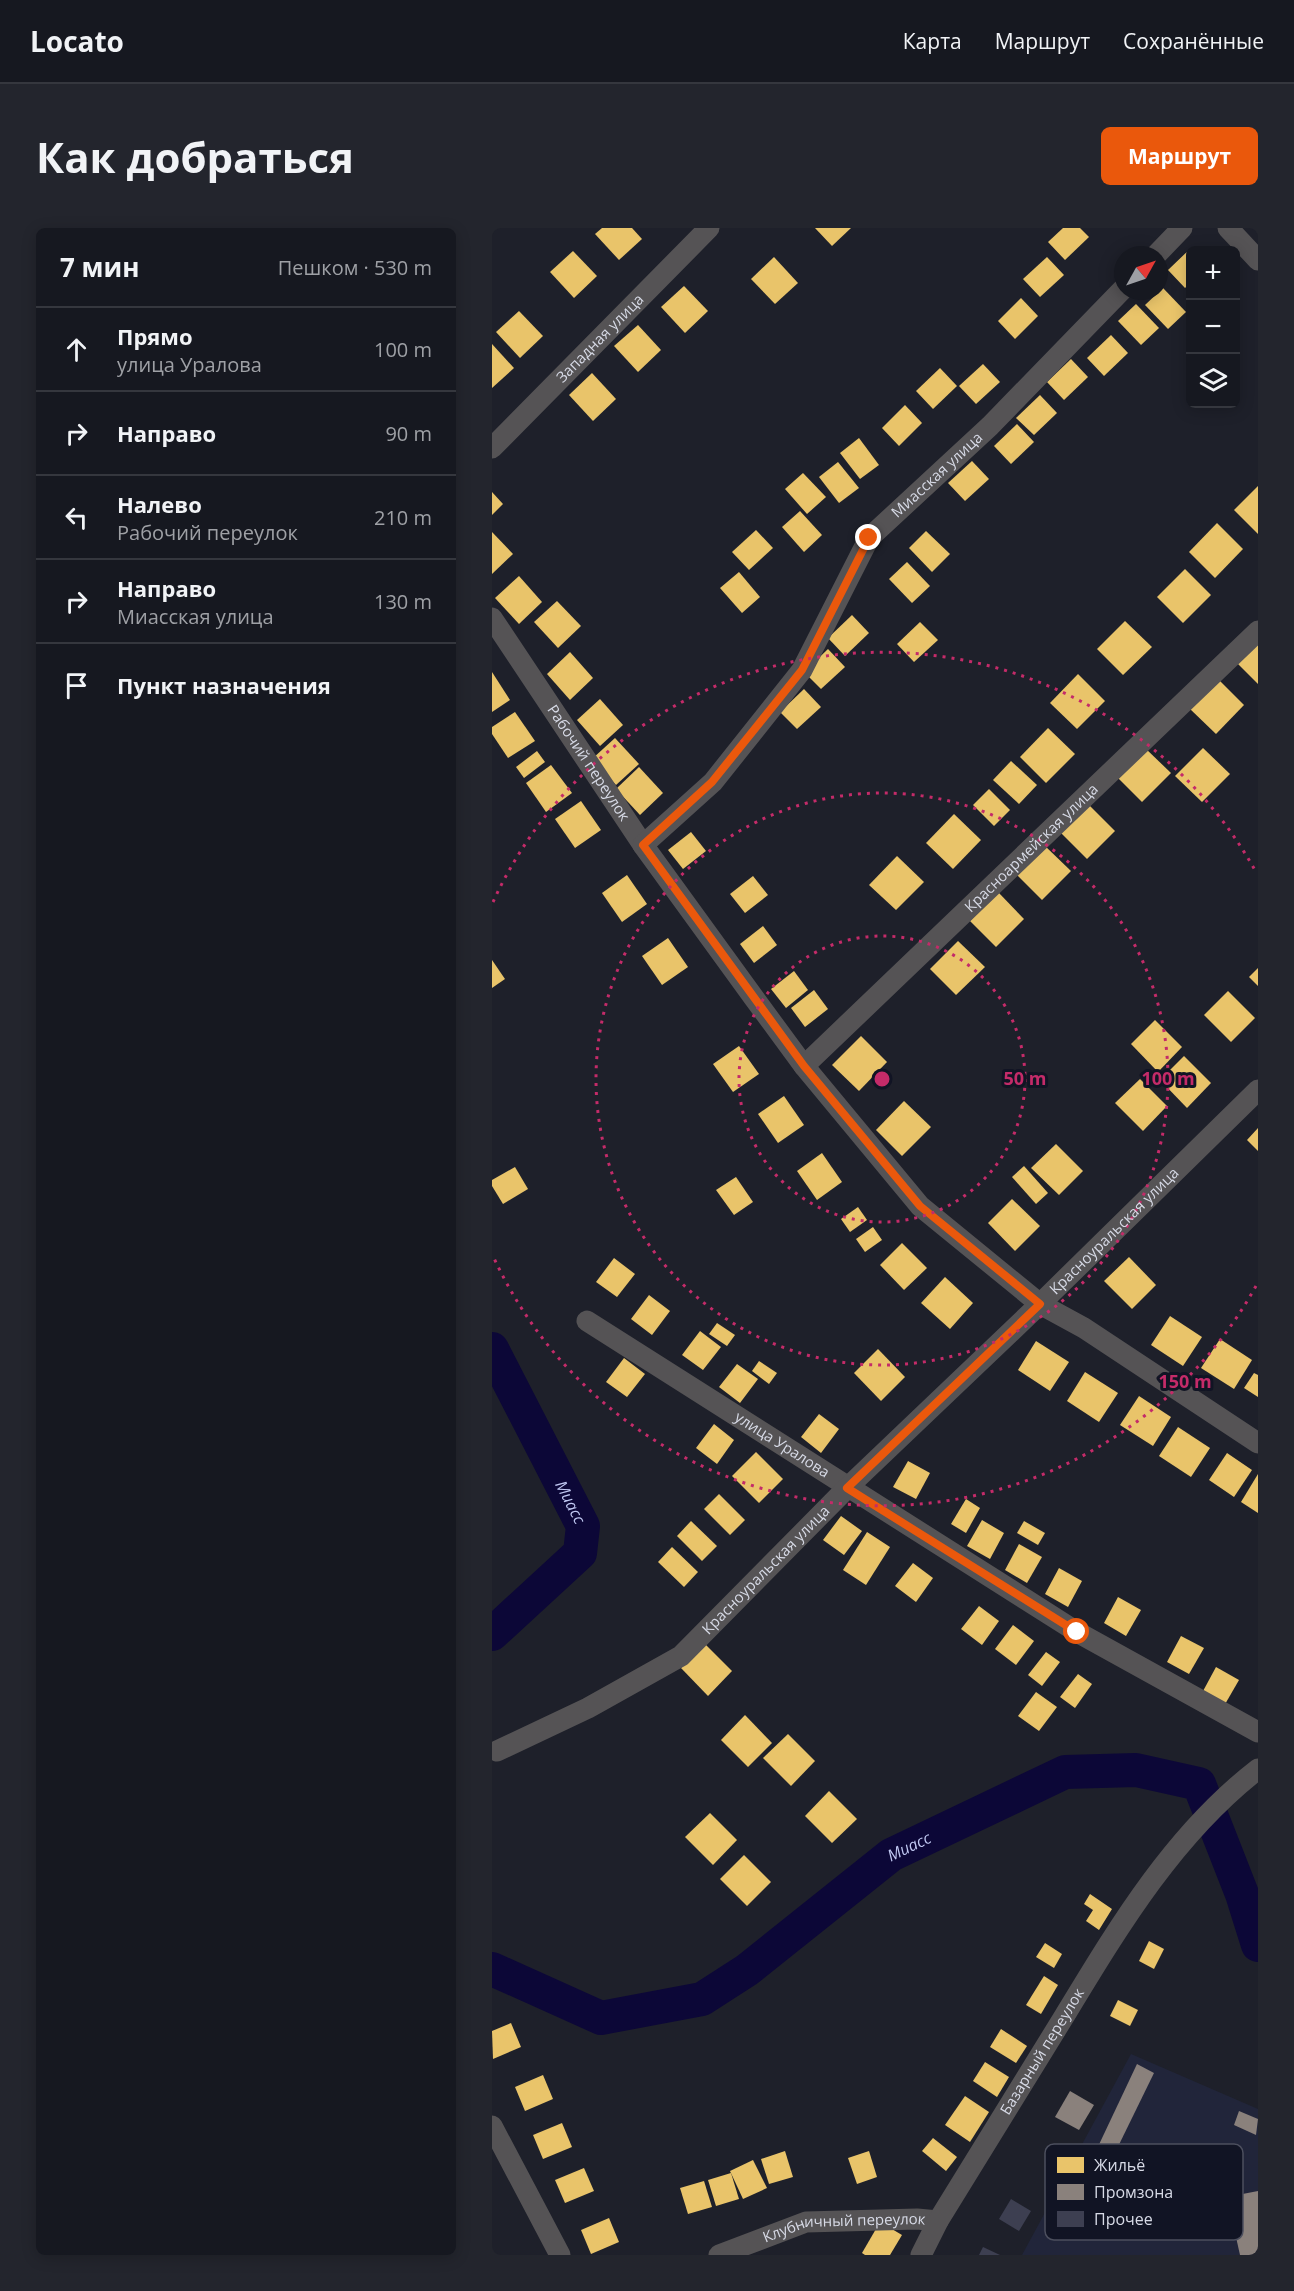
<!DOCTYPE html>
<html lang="ru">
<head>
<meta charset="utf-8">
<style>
	body { margin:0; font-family:"Open Sans",sans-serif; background:#23252d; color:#f1f3f6 }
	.controls { position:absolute; right:18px; top:18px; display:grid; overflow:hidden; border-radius:9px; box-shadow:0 3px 15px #0003 }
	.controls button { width:54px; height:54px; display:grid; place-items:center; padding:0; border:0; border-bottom:2px solid #35373e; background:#161820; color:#f1f3f6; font:30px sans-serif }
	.compass { position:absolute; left:622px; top:18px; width:54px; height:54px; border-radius:50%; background:#161820; box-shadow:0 3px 15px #0003; rotate:50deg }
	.stop { position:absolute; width:18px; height:18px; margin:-14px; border:4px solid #ea580c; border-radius:50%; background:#fff }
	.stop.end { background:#ea580c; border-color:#fff; box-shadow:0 2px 6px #0008 }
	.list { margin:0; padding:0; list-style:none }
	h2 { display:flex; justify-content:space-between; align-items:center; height:78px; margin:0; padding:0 24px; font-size:26px }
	h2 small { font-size:20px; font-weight:400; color:#9ea0a5 }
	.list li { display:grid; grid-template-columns:39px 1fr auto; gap:18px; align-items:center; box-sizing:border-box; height:84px; padding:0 24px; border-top:2px solid #35373e }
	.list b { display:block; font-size:22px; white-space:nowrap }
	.list p { margin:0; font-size:20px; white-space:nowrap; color:#9ea0a5 }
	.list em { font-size:20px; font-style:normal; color:#9ea0a5 }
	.icon { flex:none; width:33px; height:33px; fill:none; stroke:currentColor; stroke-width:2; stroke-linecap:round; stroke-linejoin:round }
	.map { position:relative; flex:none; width:766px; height:2027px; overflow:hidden; border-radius:9px }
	header { display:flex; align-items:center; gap:36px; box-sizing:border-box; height:84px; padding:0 30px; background:#161820; border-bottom:2px solid #35373e }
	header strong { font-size:28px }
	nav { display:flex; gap:33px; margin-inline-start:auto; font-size:21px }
	.intro { display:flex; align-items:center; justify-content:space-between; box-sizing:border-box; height:144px; padding:0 36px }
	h1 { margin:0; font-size:42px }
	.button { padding:15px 27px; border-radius:9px; background:#ea580c; color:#fff; font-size:21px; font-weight:700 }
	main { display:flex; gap:36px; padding:0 36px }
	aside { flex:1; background:#161820; border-radius:9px; box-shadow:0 3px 15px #0003 }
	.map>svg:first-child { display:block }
</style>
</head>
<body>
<header>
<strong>Locato</strong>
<nav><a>Карта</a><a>Маршрут</a><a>Сохранённые</a></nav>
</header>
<div class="intro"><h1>Как добраться</h1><a class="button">Маршрут</a></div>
<main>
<aside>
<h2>7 мин<small>Пешком · 530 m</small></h2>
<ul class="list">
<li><svg class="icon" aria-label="ahead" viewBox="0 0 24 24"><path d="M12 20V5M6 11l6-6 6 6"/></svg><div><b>Прямо</b><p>улица Уралова</p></div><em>100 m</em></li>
<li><svg class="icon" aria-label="right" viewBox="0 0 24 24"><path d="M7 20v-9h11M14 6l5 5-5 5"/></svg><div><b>Направо</b></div><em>90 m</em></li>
<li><svg class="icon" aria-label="left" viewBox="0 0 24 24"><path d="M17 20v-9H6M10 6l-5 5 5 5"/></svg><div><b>Налево</b><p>Рабочий переулок</p></div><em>210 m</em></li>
<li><svg class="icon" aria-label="right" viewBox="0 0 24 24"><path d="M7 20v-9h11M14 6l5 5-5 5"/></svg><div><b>Направо</b><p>Миасская улица</p></div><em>130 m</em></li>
<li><svg class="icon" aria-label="arrive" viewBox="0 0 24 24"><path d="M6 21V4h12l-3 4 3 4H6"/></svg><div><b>Пункт назначения</b></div></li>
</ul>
</aside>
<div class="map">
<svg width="766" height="2027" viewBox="0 0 766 2027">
	<rect width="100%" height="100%" fill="#1e202a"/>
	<path fill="#21253a" d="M639 1826 766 1881V2027H530Z"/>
	<g fill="#e9c46a">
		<path d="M110 0H140L150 11 127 32 103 6Z"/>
		<path d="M323 0H359L340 18Z"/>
		<path d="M571 0H588L597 9 573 32 556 14Z"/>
		<path d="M700 19 703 22H698V55L693 60 676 42Z"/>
		<path d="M81 23 105 48 82 70 58 44Z"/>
		<path d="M282 29 306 55 283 76 259 51Z"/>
		<path d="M555 29 572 47 548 69 531 51Z"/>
		<path d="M192 58 216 83 193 105 169 79Z"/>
		<path d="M671 60 694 84 676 101 653 77Z"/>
		<path d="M529 70 546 88 523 111 506 93Z"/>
		<path d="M644 76 667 100 649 117 626 93Z"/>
		<path d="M27 83 51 108 28 130 4 104Z"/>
		<path d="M146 97 169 122 146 144 122 118Z"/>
		<path d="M619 107 636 125 612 148 595 130Z"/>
		<path d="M0 116 22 140 0 160Z"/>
		<path d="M579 131 596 149 572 172 555 154Z"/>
		<path d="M491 136 508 154 484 176 467 158Z"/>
		<path d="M448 140 465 158 441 181 424 163Z"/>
		<path d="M100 145 124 171 101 193 77 167Z"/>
		<path d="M548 167 565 185 542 207 524 190Z"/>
		<path d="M413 177 430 195 407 218 390 200Z"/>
		<path d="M525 196 542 214 519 236 502 218Z"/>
		<path d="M367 210 387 237 368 251 348 225Z"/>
		<path d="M480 233 497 251 473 273 456 255Z"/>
		<path d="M346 234 367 260 347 275 327 249Z"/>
		<path d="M311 245 334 269 315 286 293 261Z"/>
		<path d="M766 258V306L742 282Z"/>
		<path d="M0 264 11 276 0 287Z"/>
		<path d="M308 283 330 307 312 324 290 299Z"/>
		<path d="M725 295 751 321 723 350 697 324Z"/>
		<path d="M264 302 281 320 257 342 240 324Z"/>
		<path d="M434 303 458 326 440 344 417 320Z"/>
		<path d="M0 304 21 326 0 346Z"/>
		<path d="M415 334 438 358 420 375 397 351Z"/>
		<path d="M693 341 719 367 691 395 665 369Z"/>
		<path d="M247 344 268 369 250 385 228 360Z"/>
		<path d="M27 348 50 374 27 396 3 370Z"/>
		<path d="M65 373 89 398 66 420 42 394Z"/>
		<path d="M360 387 377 405 353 428 336 410Z"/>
		<path d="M633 393 660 419 631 447 605 421Z"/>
		<path d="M428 394 446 412 422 434 405 416Z"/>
		<path d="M766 407V456L742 432Z"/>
		<path d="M336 421 353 439 329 461 312 444Z"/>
		<path d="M78 424 101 450 78 472 55 446Z"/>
		<path d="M0 444 18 472 0 484Z"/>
		<path d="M586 446 613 473 585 501 558 475Z"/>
		<path d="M726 451 752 477 724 506 697 480Z"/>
		<path d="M312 461 329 479 305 501 288 484Z"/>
		<path d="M108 471 131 497 108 518 85 492Z"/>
		<path d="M23 484 43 513 16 530 0 506V499Z"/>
		<path d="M556 500 583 526 554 555 528 529Z"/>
		<path d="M123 510 147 536 124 557 100 531Z"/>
		<path d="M652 519 679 545 650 574 624 548Z"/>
		<path d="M711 520 738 546 710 574 683 548Z"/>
		<path d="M45 523 53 534 32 550 24 539Z"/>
		<path d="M519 533 545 557 527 576 501 552Z"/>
		<path d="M59 537 80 565 54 584 34 555Z"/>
		<path d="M147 539 171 565 148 587 124 561Z"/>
		<path d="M497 561 518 582 502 598 481 577Z"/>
		<path d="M89 573 109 602 83 620 63 591Z"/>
		<path d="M597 577 623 603 595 631 569 605Z"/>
		<path d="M462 586 489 612 461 641 434 615Z"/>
		<path d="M199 604 214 623 191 641 176 622Z"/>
		<path d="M552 617 579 643 550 672 524 646Z"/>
		<path d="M405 628 432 654 404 682 377 657Z"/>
		<path d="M135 647 155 676 130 694 110 665Z"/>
		<path d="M261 648 276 667 253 685 238 666Z"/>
		<path d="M506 664 532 691 504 719 478 693Z"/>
		<path d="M271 698 285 717 262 735 248 716Z"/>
		<path d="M176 710 196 739 170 757 150 728Z"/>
		<path d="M466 713 493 739 464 767 438 741Z"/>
		<path d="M0 732 13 751 0 760Z"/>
		<path d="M766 740V758L757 749Z"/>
		<path d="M302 743 316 762 294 780 279 761Z"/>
		<path d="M322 762 336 781 313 799 299 780Z"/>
		<path d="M736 763 763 790 739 814 712 787Z"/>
		<path d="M663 792 690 819 666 844 639 816Z"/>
		<path d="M369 808 395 834 367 863 340 837Z"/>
		<path d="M247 818 267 846 241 864 221 836Z"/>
		<path d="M692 828 719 855 695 880 668 852Z"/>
		<path d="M648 851 675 878 651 903 623 875Z"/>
		<path d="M292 868 312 897 286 915 266 886Z"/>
		<path d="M412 873 439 899 410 928 384 902Z"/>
		<path d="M766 900V923L755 912Z"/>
		<path d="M564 916 591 943 567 967 539 940Z"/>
		<path d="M330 925 350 954 325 972 305 943Z"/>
		<path d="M532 938 556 965 544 976 520 949Z"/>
		<path d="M23 939 36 961 11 976 0 958V952Z"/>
		<path d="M244 949 261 974 242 987 224 962Z"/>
		<path d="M520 971 548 998 523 1023 496 995Z"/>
		<path d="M366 979 375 992 358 1004 349 991Z"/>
		<path d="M381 999 390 1012 373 1024 364 1011Z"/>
		<path d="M410 1015 435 1040 412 1062 388 1037Z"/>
		<path d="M637 1029 664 1057 640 1081 612 1053Z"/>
		<path d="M122 1030 143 1046 125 1069 104 1054Z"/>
		<path d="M453 1049 481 1075 458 1101 429 1075Z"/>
		<path d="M157 1067 178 1083 160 1107 139 1091Z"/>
		<path d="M678 1088 710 1109 691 1138 659 1117Z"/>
		<path d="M225 1095 243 1107 235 1118 217 1106Z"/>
		<path d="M208 1103 229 1119 211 1142 190 1127Z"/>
		<path d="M728 1111 760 1132 742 1161 709 1140Z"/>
		<path d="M544 1113 577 1134 558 1163 526 1142Z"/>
		<path d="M386 1121 413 1149 389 1173 362 1145Z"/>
		<path d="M132 1130 153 1146 135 1169 114 1154Z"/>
		<path d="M267 1133 285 1145 277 1156 260 1143Z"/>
		<path d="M245 1136 266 1151 248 1175 227 1159Z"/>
		<path d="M593 1144 626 1165 607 1194 575 1173Z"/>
		<path d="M762 1145 766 1147V1169L752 1160Z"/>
		<path d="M647 1168 679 1189 661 1218 628 1197Z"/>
		<path d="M327 1186 347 1201 329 1225 309 1209Z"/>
		<path d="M222 1196 242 1212 225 1236 204 1220Z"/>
		<path d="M686 1199 718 1220 699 1249 667 1228Z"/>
		<path d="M264 1224 291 1251 267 1275 240 1248Z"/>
		<path d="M735 1225 760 1242 742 1269 717 1252Z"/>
		<path d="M416 1233 438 1245 424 1271 401 1259Z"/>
		<path d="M766 1246V1285L749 1274Z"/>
		<path d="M227 1266 253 1292 238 1307 212 1281Z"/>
		<path d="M474 1271 488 1280 474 1305 459 1296Z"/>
		<path d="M349 1288 370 1303 352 1327 331 1312Z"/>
		<path d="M490 1292 512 1305 498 1331 475 1318Z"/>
		<path d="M199 1293 225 1318 210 1333 185 1308Z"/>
		<path d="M532 1293 553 1305 546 1317 525 1305Z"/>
		<path d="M375 1304 398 1319 374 1357 351 1342Z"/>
		<path d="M527 1316 550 1329 535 1355 513 1342Z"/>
		<path d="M180 1319 206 1344 192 1359 166 1334Z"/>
		<path d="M421 1335 441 1350 424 1374 403 1358Z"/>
		<path d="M567 1340 590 1353 576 1379 553 1366Z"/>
		<path d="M626 1369 649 1382 634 1408 612 1395Z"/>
		<path d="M487 1378 507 1393 490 1417 469 1401Z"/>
		<path d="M521 1397 542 1413 524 1437 503 1421Z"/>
		<path d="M689 1408 712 1420 697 1446 675 1434Z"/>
		<path d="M213 1416 240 1443 216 1468 189 1440Z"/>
		<path d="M554 1424 568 1434 550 1458 536 1447Z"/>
		<path d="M724 1439 747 1452 732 1478 710 1465Z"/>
		<path d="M586 1446 600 1456 583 1480 568 1469Z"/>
		<path d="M544 1464 565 1479 547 1503 526 1488Z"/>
		<path d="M253 1487 280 1515 256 1539 229 1512Z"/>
		<path d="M296 1506 323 1533 299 1558 271 1530Z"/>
		<path d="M337 1563 365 1591 340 1615 313 1588Z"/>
		<path d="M218 1585 245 1612 221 1637 193 1609Z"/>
		<path d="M252 1627 279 1654 255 1678 228 1651Z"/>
		<path d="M598 1666 620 1681 607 1702 594 1693 601 1682 592 1676Z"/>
		<path d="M657 1713 672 1721 662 1741 647 1733Z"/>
		<path d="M553 1715 570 1726 562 1740 544 1729Z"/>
		<path d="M552 1748 566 1757 549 1786 534 1777Z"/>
		<path d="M626 1772 646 1782 638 1798 618 1788Z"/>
		<path d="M19 1795 29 1819 1 1831 0 1803Z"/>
		<path d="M509 1801 535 1818 524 1835 498 1819Z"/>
		<path d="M493 1834 517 1849 505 1869 481 1853Z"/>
		<path d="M51 1847 61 1871 33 1883 23 1859Z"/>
		<path d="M473 1868 497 1884 478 1914 453 1897Z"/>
		<path d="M70 1895 80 1919 51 1931 41 1907Z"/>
		<path d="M441 1910 465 1929 454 1943 430 1923Z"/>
		<path d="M293 1923 301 1949 277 1956 269 1931Z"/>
		<path d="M377 1923 385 1949 365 1956 356 1930Z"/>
		<path d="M261 1932 275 1960 251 1971 238 1943Z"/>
		<path d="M92 1940 102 1963 73 1975 63 1952Z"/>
		<path d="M239 1945 247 1971 224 1978 216 1952Z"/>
		<path d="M212 1953 220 1979 196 1986 188 1960Z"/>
		<path d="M117 1990 127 2014 99 2026 89 2002Z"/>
		<path d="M388 1994 410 2007 398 2027H373L370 2025Z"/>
	</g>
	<g fill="#8a817c">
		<path d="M645 1836 662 1845 619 1933 603 1925Z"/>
		<path d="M578 1863 602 1877 587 1902 563 1889Z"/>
		<path d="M747 1883 766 1891 764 1907 742 1897Z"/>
		<path d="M766 1963V2027H748L735 1969Z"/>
	</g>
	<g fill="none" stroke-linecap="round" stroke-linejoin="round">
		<g stroke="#0c0737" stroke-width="34">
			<path id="s1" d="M0 1121 91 1298 88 1325 0 1406"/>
			<path id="s2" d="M0 1741 109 1790 210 1771 255 1742 399 1627 573 1544 644 1542 707 1556 750 1666 766 1717"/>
		</g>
	</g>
	<g fill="#3d3f51">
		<path d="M519 1971 539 1983 527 2003 507 1991Z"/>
		<path d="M491 2019 508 2027H487Z"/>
	</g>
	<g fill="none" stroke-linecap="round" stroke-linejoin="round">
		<g stroke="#555355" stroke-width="21">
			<path d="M736 0 766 32"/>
			<path d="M664 27 690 0"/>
			<path id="s3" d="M0 220 217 0"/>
			<path id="s4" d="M0 390 151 617 262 770 312 838 428 978 548 1076 592 1100 766 1215"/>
			<path id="s5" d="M151 617 221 554 310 442 377 310 498 198 631 61"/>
			<path id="s6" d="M312 838 766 403"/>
			<path id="s7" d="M95 1093 585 1404 766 1504"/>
			<path id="s8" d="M5 1523 96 1480 189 1428 355 1260 548 1076 766 862"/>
			<path d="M0 1898 68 2027"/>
			<path id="s9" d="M227 2027 314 1994 425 1991 446 1993"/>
			<path id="s10" d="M429 2027 446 1993C488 1925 530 1856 573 1787 627 1698 682 1606 766 1541"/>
		</g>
	</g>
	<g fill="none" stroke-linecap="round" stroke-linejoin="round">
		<path stroke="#ea580c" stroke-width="8" d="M377 310 310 442 220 554 151 617 312 838 428 978 548 1076 355 1260 585 1404"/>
	</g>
	<g fill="none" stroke="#c42b69" stroke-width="3" stroke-dasharray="3 6">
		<circle cx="390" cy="851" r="143"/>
		<circle cx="390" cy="851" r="286"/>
		<path d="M764 1058A428 428 0 0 1 1 1028M1 674A428 428 0 0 1 764 644"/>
	</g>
	<g text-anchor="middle" stroke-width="6" stroke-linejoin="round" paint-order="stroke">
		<g font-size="15" fill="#d7dae6" stroke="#111424">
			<text dy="5" stroke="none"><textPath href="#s3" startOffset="154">Западная улица</textPath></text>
			<text dy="5" stroke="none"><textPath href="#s5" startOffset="478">Миасская улица</textPath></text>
			<text dy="5" stroke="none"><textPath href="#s4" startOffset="174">Рабочий переулок</textPath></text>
			<text dy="5" stroke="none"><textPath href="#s6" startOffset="315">Красноармейская улица</textPath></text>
			<text dy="5" stroke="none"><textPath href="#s8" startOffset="814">Красноуральская улица</textPath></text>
			<text dy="5" stroke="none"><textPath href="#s7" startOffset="231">улица Уралова</textPath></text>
			<text dy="5" stroke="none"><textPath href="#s8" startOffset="328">Красноуральская улица</textPath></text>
			<text dy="5" stroke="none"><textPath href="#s10" startOffset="237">Базарный переулок</textPath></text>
			<text dy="5" stroke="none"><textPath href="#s9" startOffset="130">Клубничный переулок</textPath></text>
		</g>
		<g font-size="16" font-style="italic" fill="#c0c8f2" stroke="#111424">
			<text dy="6" stroke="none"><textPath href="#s1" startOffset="172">Миасс</textPath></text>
			<text dy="6" stroke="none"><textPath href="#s2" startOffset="480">Миасс</textPath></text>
		</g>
	</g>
	<rect x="553" y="1916" width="198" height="96" rx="9" fill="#111424" stroke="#4c4f5e" stroke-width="1.5"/>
	<rect x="565" y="1929" width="27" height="16" fill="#e9c46a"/>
	<rect x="565" y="1956" width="27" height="16" fill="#8a817c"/>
	<rect x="565" y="1983" width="27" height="16" fill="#3d3f51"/>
	<g font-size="16" fill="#d7dae6">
		<text x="602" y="1943">Жильё</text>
		<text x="602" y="1970">Промзона</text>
		<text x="602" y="1997">Прочее</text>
	</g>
	<circle cx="390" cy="851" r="9" fill="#c42b69" stroke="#111424" stroke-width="3"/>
	<g font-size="18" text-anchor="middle" font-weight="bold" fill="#c42b69" stroke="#111424" stroke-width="6" stroke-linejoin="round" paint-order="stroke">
		<text x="533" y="857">50 m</text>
		<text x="676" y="857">100 m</text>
		<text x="693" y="1160">150 m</text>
	</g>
</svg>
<div class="controls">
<button>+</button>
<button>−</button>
<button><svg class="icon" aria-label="layers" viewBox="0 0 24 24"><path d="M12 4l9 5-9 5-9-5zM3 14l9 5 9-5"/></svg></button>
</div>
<svg class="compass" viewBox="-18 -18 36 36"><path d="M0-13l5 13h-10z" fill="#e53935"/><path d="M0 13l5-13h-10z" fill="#9ea0a5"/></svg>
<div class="stop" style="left:585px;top:1404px"></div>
<div class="stop end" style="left:377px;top:310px"></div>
</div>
</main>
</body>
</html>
